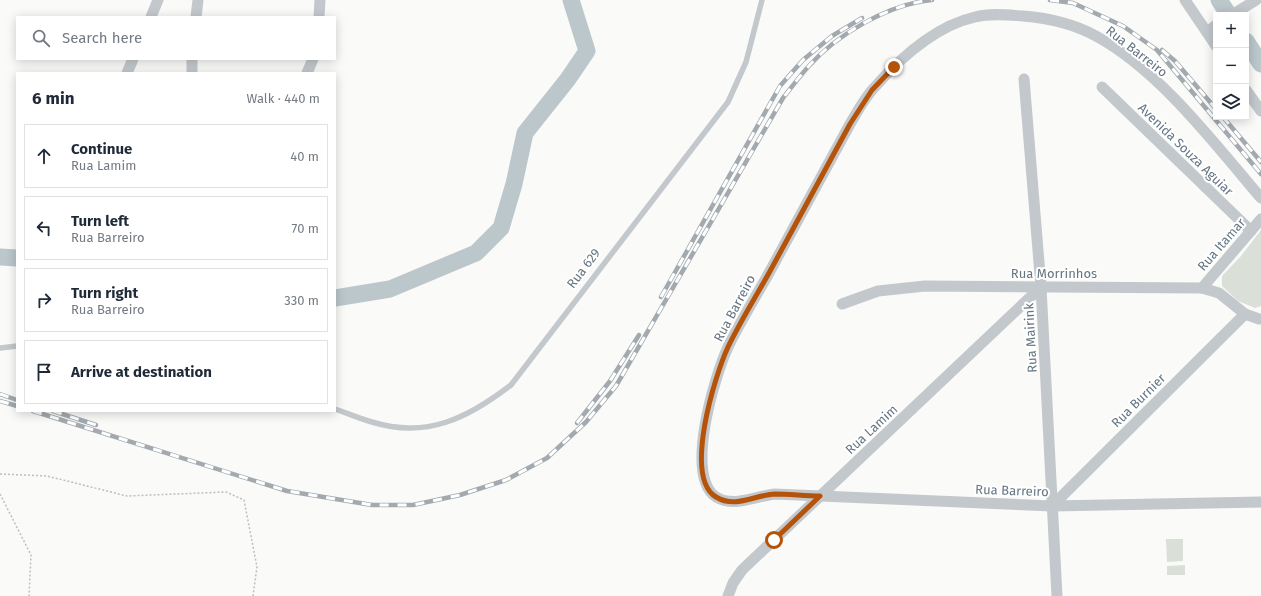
<!DOCTYPE html>
<html lang="en">
<head>
<meta charset="utf-8">
<style>
	body { margin:0; font-family:"Fira Sans",sans-serif; background:#f6f6f7; color:#1f2937 }
	.controls { position:absolute; right:12px; top:12px; display:grid; overflow:hidden; border-radius:0px; box-shadow:0 2px 10px #0003 }
	.controls button { width:36px; height:36px; display:grid; place-items:center; padding:0; border:0; border-bottom:1px solid #e0e1e3; background:#fff; color:#1f2937; font:20px sans-serif }
	.stop { position:absolute; width:12px; height:12px; margin:-9px; border:3px solid #b45309; border-radius:50%; background:#fff }
	.stop.end { background:#b45309; border-color:#fff; box-shadow:0 1px 4px #0008 }
	.list { margin:0; padding:0; list-style:none }
	h2 { display:flex; justify-content:space-between; align-items:center; height:52px; margin:0; padding:0 16px; font-size:17px }
	h2 small { font-size:13px; font-weight:400; color:#747a83 }
	.list li { display:grid; grid-template-columns:26px 1fr auto; gap:12px; align-items:center; box-sizing:border-box; height:64px; margin:0 8px 8px; padding:0 8px; border:1px solid #e0e1e3; border-radius:0px }
	.list b { display:block; font-size:15px; white-space:nowrap }
	.list p { margin:0; font-size:13px; white-space:nowrap; color:#747a83 }
	.list em { font-size:13px; font-style:normal; color:#747a83 }
	.icon { flex:none; width:22px; height:22px; fill:none; stroke:currentColor; stroke-width:2; stroke-linecap:round; stroke-linejoin:round }
	.map { position:relative; flex:none; width:1261px; height:596px; overflow:hidden }
	.search { position:absolute; background:#fff; box-shadow:0 2px 10px #0003; left:16px; top:16px; width:320px; height:44px; display:flex; align-items:center; gap:10px; box-sizing:border-box; padding:0 14px; border-radius:0px; color:#747a83; font-size:15px }
	.panel { position:absolute; background:#fff; box-shadow:0 2px 10px #0003; left:16px; top:72px; width:320px; height:340px; border-radius:0px }
	.map>svg:first-child { display:block }
</style>
</head>
<body>
<div class="map">
<svg width="1261" height="596" viewBox="0 0 1261 596">
	<rect width="100%" height="100%" fill="#fafaf8"/>
	<g fill="#dadfd7">
		<path d="M1261 230V306L1255 308 1238 301 1222 286V276L1241 256Z"/>
		<path d="M1166 539H1183V561L1167 562Z"/>
		<path d="M1185 565V575H1167V566Z"/>
	</g>
	<g fill="none" stroke-linecap="round" stroke-linejoin="round">
		<g stroke="#bbc7cb" stroke-width="17">
			<path d="M1219 0 1229 15"/>
			<path d="M1246 41 1261 64"/>
			<path d="M0 257 17 258"/>
			<path d="M335 298 390 289 476 253 501 228 514 184 525 133 568 79 587 51 571 0"/>
		</g>
		<g stroke="#bbbfc2" stroke-width="1.5" stroke-dasharray="2 2" stroke-linecap="butt">
			<path d="M0 474 47 476 127 496 226 492 244 500 257 567 253 596"/>
			<path d="M0 494 31 555 29 596"/>
		</g>
		<g stroke="#c3c8cc" stroke-width="5.5">
			<path d="M0 348 17 346"/>
			<path d="M335 409C347 413 360 419 372 422 427 439 468 418 511 385L728 102 746 62 762 0"/>
		</g>
		<g stroke="#c3c8cc" stroke-width="11">
			<path d="M1185 0 1216 46"/>
			<path d="M1232 15 1256 0"/>
			<path d="M151 17 158 0"/>
			<path d="M196 17 198 0"/>
			<path d="M319 17 320 0"/>
			<path d="M1207 32 1216 25"/>
			<path d="M127 73 133 59"/>
			<path d="M192 73V59"/>
			<path d="M307 73 313 59"/>
			<path d="M1024 79 1041 287 1057 596"/>
			<path d="M1102 87 1251 231"/>
			<path d="M1246 90 1261 111"/>
			<path d="M1261 198C1214 143 1160 71 1096 36 1074 24 1048 18 1023 16 1008 15 990 13 975 17 935 26 900 58 873 89 864 99 857 112 850 124 823 174 796 223 769 273 755 298 740 322 728 347 715 375 684 476 716 497 735 508 755 496 775 494L1052 506 1261 502"/>
			<path d="M1202 288 1261 219"/>
			<path d="M842 304 878 291 925 286 1202 288 1219 293 1245 314 1259 319"/>
			<path d="M1052 506 1245 314"/>
			<path d="M728 596 733 583 742 570 1041 287"/>
		</g>
		<g stroke="#a2aab0" stroke-width="4.5">
			<g id="rail">
				<path d="M1050 0 1073 3 1123 26 1157 50 1261 174"/>
				<path d="M1162 50 1175 61 1216 109"/>
				<path d="M1223 117 1261 162"/>
				<path d="M661 297 780 86 803 60 832 36 862 18"/>
				<path d="M0 394 17 400"/>
				<path d="M0 401 17 406"/>
				<path d="M33 411 287 491 372 505H413L460 495 506 480 547 458 586 422 616 386 783 98C791 88 799 77 808 67 837 34 889 4 932 0"/>
				<path d="M53 411 96 425"/>
				<path d="M577 423 610 381 639 335"/>
			</g>
		</g>
		<use href="#rail" stroke="#fff" stroke-width="3" stroke-dasharray="9" stroke-linecap="butt"/>
	</g>
	<g fill="none" stroke-linecap="round" stroke-linejoin="round">
		<path stroke="#b45309" stroke-width="5" d="M774 540 820 496C805 496 790 494 775 494 754 495 736 509 716 497 683 477 715 375 728 347 740 322 755 298 769 273 796 223 823 174 850 124L872 90 894 67"/>
	</g>
	<g text-anchor="middle" stroke-width="4" stroke-linejoin="round" paint-order="stroke">
		<g font-size="13" fill="#657683" stroke="#fff">
			<text transform="translate(1137 51) rotate(38)" y="5">Rua Barreiro</text>
			<text transform="translate(1186 149) rotate(44)" y="5">Avenida Souza Aguiar</text>
			<text transform="translate(1221 244) rotate(-49)" y="5">Rua Itamar</text>
			<text transform="translate(583 268) rotate(-53)" y="5">Rua 629</text>
			<text x="1054" y="278">Rua Morrinhos</text>
			<text transform="translate(734 308) rotate(-62)" y="5">Rua Barreiro</text>
			<text transform="translate(1030 338) rotate(-93)" y="5">Rua Mairink</text>
			<text transform="translate(1138 400) rotate(-45)" y="5">Rua Burnier</text>
			<text transform="translate(871 429) rotate(-43)" y="5">Rua Lamim</text>
			<text transform="translate(1012 490) rotate(2)" y="5">Rua Barreiro</text>
		</g>
	</g>
</svg>
<div class="controls">
<button>+</button>
<button>−</button>
<button><svg class="icon" aria-label="layers" viewBox="0 0 24 24"><path d="M12 4l9 5-9 5-9-5zM3 14l9 5 9-5"/></svg></button>
</div>
<div class="stop" style="left:774px;top:540px"></div>
<div class="stop end" style="left:894px;top:67px"></div>
<div class="search"><svg class="icon" aria-label="search" viewBox="0 0 24 24"><circle cx="10" cy="10" r="6"/><path d="M15 15l6 6"/></svg>Search here</div>
<section class="panel">
<h2>6 min<small>Walk · 440 m</small></h2>
<ul class="list">
<li><svg class="icon" aria-label="ahead" viewBox="0 0 24 24"><path d="M12 20V5M6 11l6-6 6 6"/></svg><div><b>Continue</b><p>Rua Lamim</p></div><em>40 m</em></li>
<li><svg class="icon" aria-label="left" viewBox="0 0 24 24"><path d="M17 20v-9H6M10 6l-5 5 5 5"/></svg><div><b>Turn left</b><p>Rua Barreiro</p></div><em>70 m</em></li>
<li><svg class="icon" aria-label="right" viewBox="0 0 24 24"><path d="M7 20v-9h11M14 6l5 5-5 5"/></svg><div><b>Turn right</b><p>Rua Barreiro</p></div><em>330 m</em></li>
<li><svg class="icon" aria-label="arrive" viewBox="0 0 24 24"><path d="M6 21V4h12l-3 4 3 4H6"/></svg><div><b>Arrive at destination</b></div></li>
</ul>
</section>
</div>
</body>
</html>
